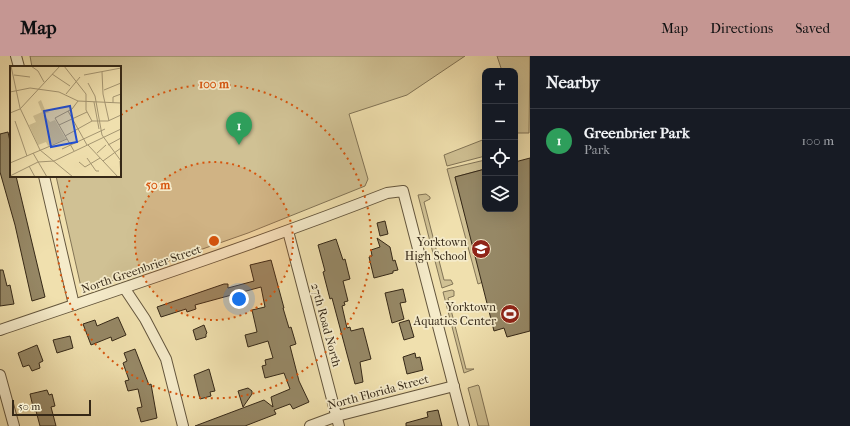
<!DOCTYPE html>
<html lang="en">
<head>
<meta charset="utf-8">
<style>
	body { margin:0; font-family:"IM FELL French Canon",serif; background:#20242c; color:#f1f3f6 }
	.controls { position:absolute; right:12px; top:12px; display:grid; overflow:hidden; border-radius:8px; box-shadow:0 4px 16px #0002 }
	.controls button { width:36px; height:36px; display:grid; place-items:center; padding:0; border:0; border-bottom:1px solid #363941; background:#171b24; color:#f1f3f6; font:20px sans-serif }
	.scale { position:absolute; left:12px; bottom:10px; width:79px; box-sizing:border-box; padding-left:4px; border:2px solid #352817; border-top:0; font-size:11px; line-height:14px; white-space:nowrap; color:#352817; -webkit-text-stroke:3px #f5ebca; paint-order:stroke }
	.you { position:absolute; left:239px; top:243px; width:14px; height:14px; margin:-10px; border:3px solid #fff; border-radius:50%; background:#1a73e8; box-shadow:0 0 0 6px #1a73e833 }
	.badge { display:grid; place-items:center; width:26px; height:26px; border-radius:50%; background:#c59692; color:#fff; font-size:13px; font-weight:700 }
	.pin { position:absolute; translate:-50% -33px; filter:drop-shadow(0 1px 2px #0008) }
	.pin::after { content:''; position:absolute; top:21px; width:14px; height:12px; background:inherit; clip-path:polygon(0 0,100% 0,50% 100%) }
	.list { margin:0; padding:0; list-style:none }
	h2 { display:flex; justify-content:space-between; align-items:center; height:52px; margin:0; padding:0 16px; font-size:17px }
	h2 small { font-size:13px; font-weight:400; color:#9ea1a6 }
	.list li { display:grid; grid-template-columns:26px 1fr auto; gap:12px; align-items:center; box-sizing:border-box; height:64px; padding:0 16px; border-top:1px solid #363941 }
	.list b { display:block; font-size:15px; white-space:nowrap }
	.list p { margin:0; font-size:13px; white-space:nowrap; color:#9ea1a6 }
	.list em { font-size:13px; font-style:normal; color:#9ea1a6 }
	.icon { flex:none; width:22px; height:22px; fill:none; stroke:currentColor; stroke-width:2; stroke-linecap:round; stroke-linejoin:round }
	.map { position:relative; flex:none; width:530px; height:370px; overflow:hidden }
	header { display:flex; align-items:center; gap:24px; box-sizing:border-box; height:56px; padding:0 20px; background:#c59692; color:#111 }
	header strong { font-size:19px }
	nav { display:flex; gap:22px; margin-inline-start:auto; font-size:14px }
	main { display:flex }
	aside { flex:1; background:#171b24 }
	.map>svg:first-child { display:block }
</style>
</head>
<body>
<header>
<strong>Map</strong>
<nav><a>Map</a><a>Directions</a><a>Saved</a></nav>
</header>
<main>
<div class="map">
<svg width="530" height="370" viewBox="0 0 530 370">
	<rect width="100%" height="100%" fill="#f0e0ae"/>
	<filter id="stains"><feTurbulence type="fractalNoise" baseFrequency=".005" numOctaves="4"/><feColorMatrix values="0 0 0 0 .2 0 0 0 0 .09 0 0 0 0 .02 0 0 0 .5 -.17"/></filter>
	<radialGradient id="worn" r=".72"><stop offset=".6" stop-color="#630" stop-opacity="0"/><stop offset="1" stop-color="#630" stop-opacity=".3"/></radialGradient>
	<g fill="#d0c194" stroke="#827456">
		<path d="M30 0H465L407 39 349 58 368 123 365 130 248 177 86 234 81 231 56 120H120V11H32Z"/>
		<path d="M497 0H530L529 77H515V15H502Z"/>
		<path d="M485 83V100L447 110 444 99Z"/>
		<path d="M485 104V113L455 121 483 226 478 228 447 113Z"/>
		<path d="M426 138 430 141V143L424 146 444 224H451L453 228 442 232 418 139Z"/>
		<path d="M452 234 454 235V240L448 242 466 313H474L464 317 443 236Z"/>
		<path d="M478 329 479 330 489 370H478L468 332Z"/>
	</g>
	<g fill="#968866" stroke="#352817">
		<path d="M8 76 11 90V120H16L45 241 32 245 15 169 0 116V78Z"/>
		<path d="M530 102V275L507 281 504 272 494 275 455 121 485 113V153H515V106Z"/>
		<path d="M385 165 388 178 380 180 377 167Z"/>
		<path d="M377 182 390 191 393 205 395 204 398 214 393 215V217L374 222 369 201 372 200 371 194 380 191Z"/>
		<path d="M336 183 343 204 345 203 350 223 343 225 348 245 344 246 345 249 342 250 347 272 350 271 351 275 363 272 371 303 360 306 363 326 355 328 332 242 330 243 323 216 325 215 318 189Z"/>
		<path d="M271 204 284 252H283L289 272 291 271 296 288 290 290 299 325 309 346 293 353 290 348 274 354 276 358 245 370H195L264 344 273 351 271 341 290 333 284 317 265 322 262 310 266 309 265 304 273 302 268 285 248 291 245 279 257 276 252 254 265 251 261 231 195 249 196 253 187 256 186 253 161 261 157 251 224 228H228V232L254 225 250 209Z"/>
		<path d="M0 214H3L7 230 10 229 14 248 0 250Z"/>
		<path d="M403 233 406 246 400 247 404 263 392 267 385 237Z"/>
		<path d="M118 261 126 279 112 285 111 281 91 289 83 268 95 264 97 270Z"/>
		<path d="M409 264 414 281 404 284 399 267Z"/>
		<path d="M204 269 207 277 206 278V281L196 284 193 274Z"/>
		<path d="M70 280 73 292 57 297 53 284Z"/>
		<path d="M37 289 43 305 39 307 40 312 32 315 29 309 23 311 18 297Z"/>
		<path d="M135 293 149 329 151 328 157 362 141 366 137 352 142 351 138 333 128 335 125 325 129 324 123 307 127 305 124 297Z"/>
		<path d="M415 297 416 302 420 301 423 314 407 318 403 301Z"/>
		<path d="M209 313 215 335 210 336 211 340 200 343 194 319Z"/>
		<path d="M248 332 252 335V338L243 351 238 335Z"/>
		<path d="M47 334 49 339 52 338 55 350 51 351 56 370H40L36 355H34L30 338Z"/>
		<path d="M438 354 442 370H406V367L428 361 427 356Z"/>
	</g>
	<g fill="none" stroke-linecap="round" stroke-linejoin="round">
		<g stroke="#64563d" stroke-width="12">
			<g id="minor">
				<path d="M16 0 19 11"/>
				<path d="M44 120 74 249"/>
				<path d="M288 175 339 370"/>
				<path d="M125 233 145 263 166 303 183 370"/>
				<path d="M0 274C129 230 259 187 387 137L403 135 464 370"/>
				<path d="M0 319 14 370"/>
				<path d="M310 370 337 360 454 330"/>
			</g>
		</g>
		<use href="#minor" stroke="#f5ebca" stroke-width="10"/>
	</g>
	<circle cx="214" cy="185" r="79" fill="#d6540d" fill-opacity=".12"/>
	<g fill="none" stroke="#d6540d" stroke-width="2" stroke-dasharray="2 4">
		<circle cx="214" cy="185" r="79"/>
		<path d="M121 59A157 157 0 1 1 71 121"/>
	</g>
	<defs>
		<g id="school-disc" transform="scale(1)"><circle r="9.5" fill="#8f2418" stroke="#f5ebca"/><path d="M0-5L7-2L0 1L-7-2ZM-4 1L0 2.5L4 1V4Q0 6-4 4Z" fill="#fff"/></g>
		<g id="stadium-disc" transform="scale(1)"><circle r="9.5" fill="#8f2418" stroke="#f5ebca"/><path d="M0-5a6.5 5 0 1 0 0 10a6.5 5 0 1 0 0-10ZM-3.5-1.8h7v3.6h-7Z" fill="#fff"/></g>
	</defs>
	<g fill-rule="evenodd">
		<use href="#school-disc" x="481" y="193"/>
		<use href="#stadium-disc" x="510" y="258"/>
	</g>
	<g text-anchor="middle" stroke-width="3.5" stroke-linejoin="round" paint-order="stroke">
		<g font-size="12" fill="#352817" stroke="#f5ebca" text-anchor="end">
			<text x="467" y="190">Yorktown<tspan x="467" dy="14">High School</tspan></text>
			<text x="496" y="255">Yorktown<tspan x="496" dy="14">Aquatics Center</tspan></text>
		</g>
		<g font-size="12" fill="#352817" stroke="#f5ebca">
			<text transform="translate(141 213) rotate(-19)" y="4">North Greenbrier Street</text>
			<text transform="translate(326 269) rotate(75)" y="4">27th Road North</text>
			<text transform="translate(378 336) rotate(-15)" y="4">North Florida Street</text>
		</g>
	</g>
	<g transform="translate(10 10)">
		<rect width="111" height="111" fill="#f0e0ae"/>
		<path d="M31 34 35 44 40 46 33 48 40 56 45 54 56 73 38 80 36 76 28 79 19 59 26 56 23 50 32 46 28 36Z" fill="#d0c194"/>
		<path fill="none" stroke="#a59672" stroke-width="1" d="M1 0 10 42 30 84 63 111M21 0 28 5 34 16M54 0 76 28V44L82 55M92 6 93 28 99 55M42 8 60 20M4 9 20 11M74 9 111 2M78 17 85 30 92 69 111 95M94 24 111 17M0 26 20 22 49 26 68 35 111 37M56 28 70 11M84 36 89 63M103 37V31L111 28M58 45 77 79M0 47 10 43 50 0M5 55 17 90M49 59 77 46M55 70 82 55H98L111 49M78 79 108 111M98 79 111 72M52 83 95 63M64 85 45 52 62 43 68 35M23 87 37 111M87 87 96 79M77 92 86 105H89M93 95 111 82M110 95 111 111M69 96 75 101 90 92M0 97 57 73M19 100 25 111M0 110 28 96 44 95 111 63"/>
		<path fill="#1d4ed8" fill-opacity="0.15" stroke="#1d4ed8" stroke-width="2" d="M60 40 67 76 41 81 34 45Z"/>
		<rect width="111" height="111" fill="none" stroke="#352817" stroke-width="2"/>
	</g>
	<circle cx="214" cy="185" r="6" fill="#d6540d" stroke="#f5ebca" stroke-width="2"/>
	<g font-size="12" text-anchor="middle" font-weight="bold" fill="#d6540d" stroke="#f5ebca" stroke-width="3.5" stroke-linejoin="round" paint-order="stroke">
		<text x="214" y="32">100 m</text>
		<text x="158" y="133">50 m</text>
	</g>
	<rect width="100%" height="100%" filter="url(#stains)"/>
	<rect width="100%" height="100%" fill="url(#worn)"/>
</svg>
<div class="controls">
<button>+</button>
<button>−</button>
<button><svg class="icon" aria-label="locate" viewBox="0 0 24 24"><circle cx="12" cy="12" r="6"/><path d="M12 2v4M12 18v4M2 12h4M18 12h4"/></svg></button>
<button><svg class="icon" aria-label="layers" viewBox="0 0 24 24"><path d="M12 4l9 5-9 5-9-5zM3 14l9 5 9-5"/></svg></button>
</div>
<div class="scale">50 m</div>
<div class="you"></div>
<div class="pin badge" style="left:239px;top:89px;background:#2e9e5b">1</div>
</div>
<aside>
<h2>Nearby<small></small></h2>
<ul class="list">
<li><span class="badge" style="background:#2e9e5b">1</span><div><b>Greenbrier Park</b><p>Park</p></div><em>100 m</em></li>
</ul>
</aside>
</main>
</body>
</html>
